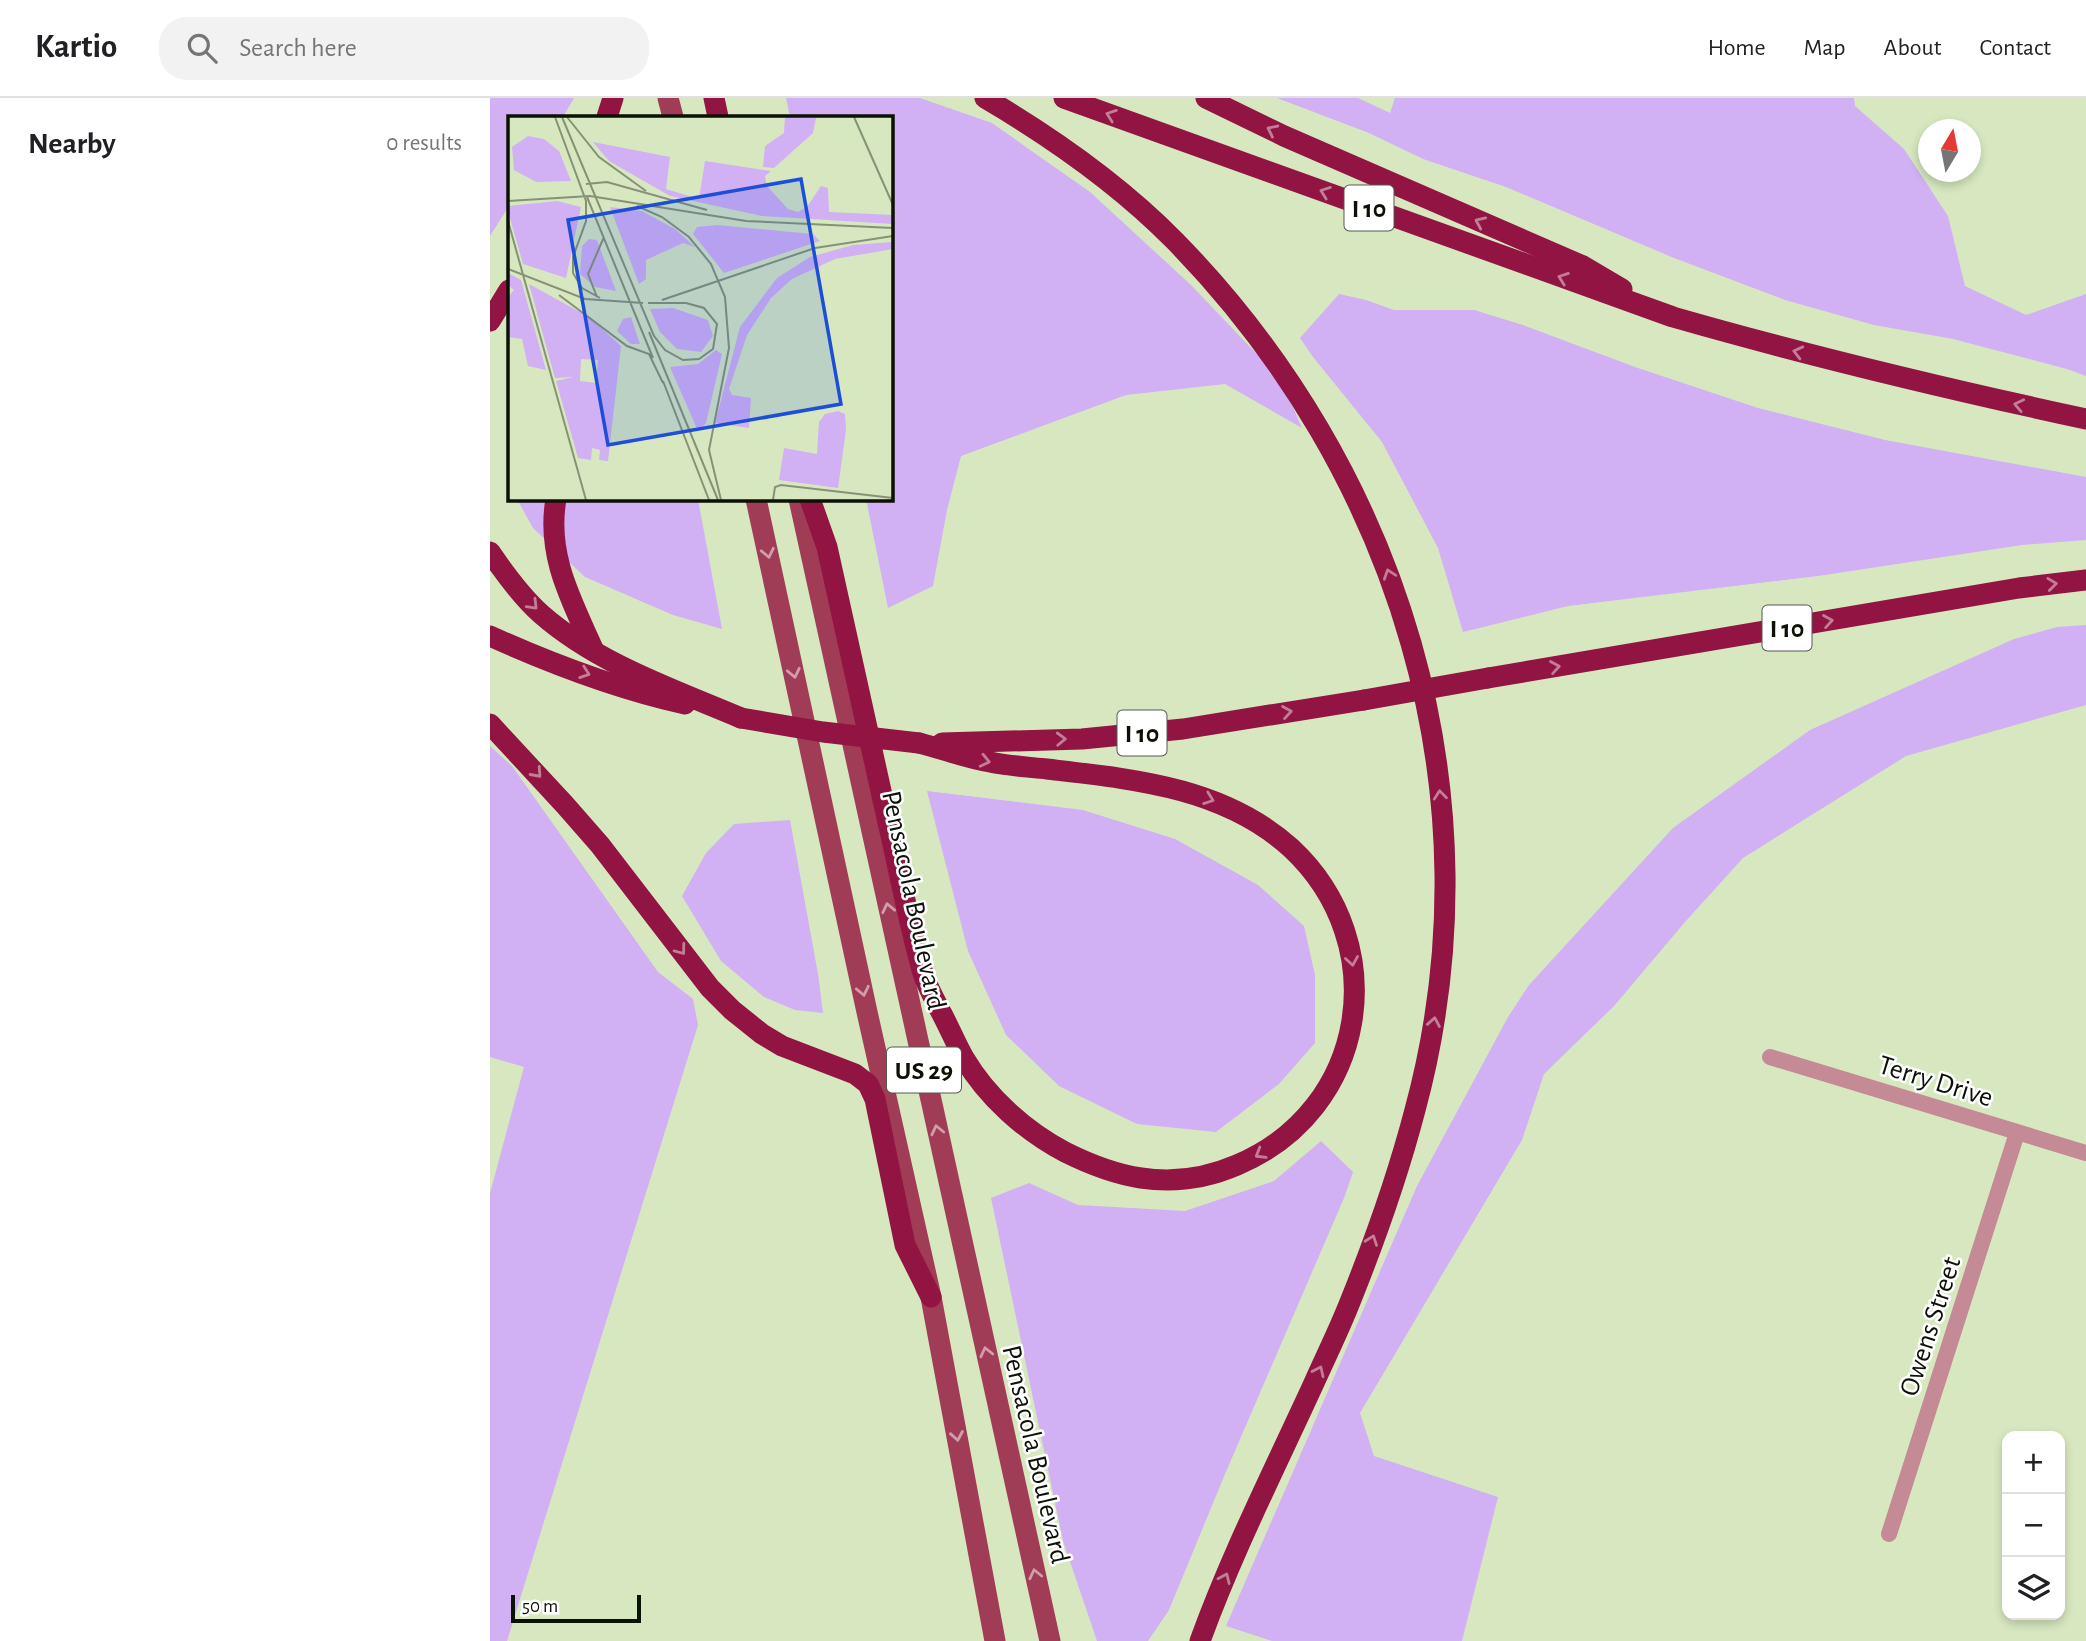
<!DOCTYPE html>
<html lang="en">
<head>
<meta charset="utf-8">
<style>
	body { margin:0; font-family:"Alegreya Sans",sans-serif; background:#f2f2f2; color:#202124 }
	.controls { position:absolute; right:21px; bottom:21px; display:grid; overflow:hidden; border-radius:14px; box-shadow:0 4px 10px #0003 }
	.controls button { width:63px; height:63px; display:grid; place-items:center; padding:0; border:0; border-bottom:2px solid #e0e0e0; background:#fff; color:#202124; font:35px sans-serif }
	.compass { position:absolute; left:1428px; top:21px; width:63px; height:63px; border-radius:50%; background:#fff; box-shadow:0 4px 10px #0003; rotate:10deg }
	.scale { position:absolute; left:21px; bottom:18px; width:130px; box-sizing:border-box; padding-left:7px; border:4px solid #0c1105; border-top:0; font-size:19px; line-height:24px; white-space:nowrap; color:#0c1105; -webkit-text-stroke:5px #fff; paint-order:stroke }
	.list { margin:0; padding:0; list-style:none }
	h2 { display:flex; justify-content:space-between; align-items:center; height:91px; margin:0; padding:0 28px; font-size:30px }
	h2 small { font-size:23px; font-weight:400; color:#757577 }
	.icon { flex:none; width:38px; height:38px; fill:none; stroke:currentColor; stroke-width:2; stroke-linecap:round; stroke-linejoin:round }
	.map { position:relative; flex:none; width:1596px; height:1543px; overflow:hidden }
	header { display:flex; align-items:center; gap:42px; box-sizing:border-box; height:98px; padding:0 35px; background:#fff; border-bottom:2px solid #e0e0e0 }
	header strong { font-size:33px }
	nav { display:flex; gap:38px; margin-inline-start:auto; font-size:24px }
	.search { width:490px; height:63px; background:#f2f2f2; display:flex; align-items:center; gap:18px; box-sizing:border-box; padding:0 24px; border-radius:28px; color:#757577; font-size:26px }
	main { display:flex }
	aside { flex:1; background:#fff }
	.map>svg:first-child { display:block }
</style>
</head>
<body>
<header>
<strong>Kartio</strong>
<div class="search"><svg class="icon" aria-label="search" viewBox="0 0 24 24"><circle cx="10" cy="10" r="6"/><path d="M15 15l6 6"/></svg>Search here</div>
<nav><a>Home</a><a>Map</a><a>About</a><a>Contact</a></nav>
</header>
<main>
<aside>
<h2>Nearby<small>0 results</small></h2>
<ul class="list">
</ul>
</aside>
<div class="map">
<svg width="1596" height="1543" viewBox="0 0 1596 1543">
	<rect width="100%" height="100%" fill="#d7e8c0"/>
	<g fill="#d1b0f4">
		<path d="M0 0H84L73 19H19V108L0 138Z"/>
		<path d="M296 0H430L502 25 600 94 701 187 781 271 798 298 812 330 735 286 636 297 471 358 457 412 443 488 398 510 376 401H401V19H300Z"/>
		<path d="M787 0H868L900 15 905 0H1364L1365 8 1414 51 1458 118 1475 188 1536 217 1596 196V278L1577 271 1463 241 1384 227 1295 202 1184 160 1016 89 933 61 879 35Z"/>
		<path d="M849 196 876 202 904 212H984L1033 227 1145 269 1268 310 1395 342 1596 379V442L1532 447 1328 478 1078 508 973 534 948 450 892 344 823 259 810 240Z"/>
		<path d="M27 401H208L232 531 183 517 95 479 43 430Z"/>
		<path d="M1596 527V607L1416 658 1253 760 1195 824 1124 908 1054 976 1032 1042 870 1315 884 1358 1008 1399 972 1543H782L736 1528 927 1088 1018 919 1039 887 1183 730 1320 632 1524 541 1567 529Z"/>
		<path d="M0 648 22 668 168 874 203 901 208 927 17 1543H0V1095L34 969 0 959Z"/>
		<path d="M437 693 593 712 685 741 768 787 814 828 825 877V945L789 986 726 1034 647 1026 569 988 516 937 478 853Z"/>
		<path d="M300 722 328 876 333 915 305 912 274 899 231 863 192 798 216 755 244 726Z"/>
		<path d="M831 1043 863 1074 854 1100 735 1376 679 1512 658 1543H607L573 1443 501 1100 539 1085 588 1107 695 1113 784 1083Z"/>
	</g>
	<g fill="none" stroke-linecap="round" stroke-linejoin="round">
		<g stroke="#c48a95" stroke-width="16">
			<path d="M1280 959 1596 1055"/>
			<path d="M1399 1436 1527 1035"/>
		</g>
		<g stroke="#a13c57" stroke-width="21">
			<path d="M178 0 183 19"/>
			<path d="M266 401 377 914 441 1199 505 1543"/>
			<path d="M309 401 560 1543"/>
		</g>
		<g stroke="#911442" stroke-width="21">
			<path d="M224 0 228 19"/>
			<path d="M495 0C563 40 630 87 685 143 910 373 1010 698 925 1012 908 1077 885 1142 860 1204 849 1232 836 1258 824 1285 785 1370 742 1455 710 1543"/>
			<path d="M574 0 1183 219C1319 258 1457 291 1596 321"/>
			<path d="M716 0 794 38 1093 168 1132 191"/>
			<path d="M117 19 123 0"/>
			<path d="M0 223 19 192"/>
			<path d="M66 401C56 458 82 503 104 553"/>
			<path d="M320 401 337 449C357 540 377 630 397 720 409 771 418 822 432 872 436 887 445 902 452 916 460 931 466 946 474 960 497 999 535 1033 575 1054 599 1066 624 1076 651 1080 684 1085 717 1080 747 1067 878 1012 904 846 801 750 734 689 643 681 557 671 538 669 519 668 500 664 476 660 453 651 429 645"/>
			<path d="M0 454C15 476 31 498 51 516 108 566 183 591 251 620"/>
			<path d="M0 538C62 566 128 591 195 606"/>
			<path d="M998 580 1529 490 1596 482"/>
			<path d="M0 626 75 707 110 747 220 890 242 912 272 936 292 948 365 976 378 986 385 1001 415 1147 441 1199"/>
			<path d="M452 645 592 641 693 631 874 602"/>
		</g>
		<g stroke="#911442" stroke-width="21">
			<path d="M874 602 998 580"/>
			<path d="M251 620 333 634 429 645"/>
		</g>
	</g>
	<defs><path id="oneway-chevron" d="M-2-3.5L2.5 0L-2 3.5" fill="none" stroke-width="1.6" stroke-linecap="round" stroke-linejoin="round" transform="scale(1.75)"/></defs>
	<g stroke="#c27e97">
		<use href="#oneway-chevron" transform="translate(621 17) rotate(-160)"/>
		<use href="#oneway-chevron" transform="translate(782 32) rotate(-154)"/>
		<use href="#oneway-chevron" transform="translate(835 94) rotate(-160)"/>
		<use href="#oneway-chevron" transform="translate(990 124) rotate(-156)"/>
		<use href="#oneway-chevron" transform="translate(1073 180) rotate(-160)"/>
		<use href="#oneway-chevron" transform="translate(1308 254) rotate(-166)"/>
		<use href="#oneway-chevron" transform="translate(1529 307) rotate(-168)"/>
		<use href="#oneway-chevron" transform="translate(899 476) rotate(-109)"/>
		<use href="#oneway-chevron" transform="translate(1562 486) rotate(-7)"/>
		<use href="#oneway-chevron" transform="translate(43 507) rotate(46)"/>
		<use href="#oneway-chevron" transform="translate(1338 523) rotate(-10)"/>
		<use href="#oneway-chevron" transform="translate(1065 569) rotate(-10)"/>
		<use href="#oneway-chevron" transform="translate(95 575) rotate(19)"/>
		<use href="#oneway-chevron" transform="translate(797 614) rotate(-9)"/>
		<use href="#oneway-chevron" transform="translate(571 641) rotate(-2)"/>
		<use href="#oneway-chevron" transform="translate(495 663) rotate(13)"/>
		<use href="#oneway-chevron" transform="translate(47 675) rotate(48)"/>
		<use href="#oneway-chevron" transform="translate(950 697) rotate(-96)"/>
		<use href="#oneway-chevron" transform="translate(719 701) rotate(20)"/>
		<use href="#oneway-chevron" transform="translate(191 852) rotate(53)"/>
		<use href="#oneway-chevron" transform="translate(862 863) rotate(81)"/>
		<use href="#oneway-chevron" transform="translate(944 924) rotate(-80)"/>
		<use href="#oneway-chevron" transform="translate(770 1056) rotate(149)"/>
		<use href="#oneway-chevron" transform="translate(882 1142) rotate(-70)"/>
		<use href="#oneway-chevron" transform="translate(829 1273) rotate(-65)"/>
		<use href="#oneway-chevron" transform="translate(735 1480) rotate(-66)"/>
	</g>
	<g stroke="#d09eab">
		<use href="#oneway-chevron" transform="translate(278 455) rotate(78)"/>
		<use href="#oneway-chevron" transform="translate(304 575) rotate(78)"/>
		<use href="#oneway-chevron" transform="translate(398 810) rotate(-102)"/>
		<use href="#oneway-chevron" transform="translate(373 893) rotate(78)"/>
		<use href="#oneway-chevron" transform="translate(447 1032) rotate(-103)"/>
		<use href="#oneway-chevron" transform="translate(496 1254) rotate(-103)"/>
		<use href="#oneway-chevron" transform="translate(467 1338) rotate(80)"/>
		<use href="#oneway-chevron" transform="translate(545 1476) rotate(-103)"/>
	</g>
	<g text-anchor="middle" stroke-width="5" stroke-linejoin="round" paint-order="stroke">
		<g fill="#fff" stroke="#555850" stroke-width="2">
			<rect x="854.5" y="87.5" width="49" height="45" rx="5"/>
			<rect x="1272.5" y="507.5" width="49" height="45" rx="5"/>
			<rect x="627.5" y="612.5" width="49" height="45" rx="5"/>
			<rect x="397" y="949.5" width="74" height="45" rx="5"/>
		</g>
		<g font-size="26" font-weight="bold" fill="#0c1105">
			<text x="879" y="119">I 10</text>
			<text x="1297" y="539">I 10</text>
			<text x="652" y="644">I 10</text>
			<text x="434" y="981">US 29</text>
		</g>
		<g font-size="28" fill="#0c1105" stroke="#fff">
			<text transform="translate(425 802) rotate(78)" y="10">Pensacola Boulevard</text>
			<text transform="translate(1446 982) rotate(17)" y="10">Terry Drive</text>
			<text transform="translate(1439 1228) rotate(-72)" y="10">Owens Street</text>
			<text transform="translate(547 1356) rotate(77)" y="10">Pensacola Boulevard</text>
		</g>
	</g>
	<g transform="translate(18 18)">
		<rect width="385" height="385" fill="#d7e8c0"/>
		<path d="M277 1 308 2 305 17 266 52 255 51 257 30 276 17ZM20 20 36 23 51 35 63 65 28 66 6 54 4 31ZM85 26 162 41 158 73 191 83 197 45 263 55 257 60 259 70 280 93 290 96 299 91 313 70 320 72 321 96 385 99V108L254 100 162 80 101 45ZM49 85 73 91 58 162 15 148 0 95V90ZM102 91 134 95 167 113 187 131 175 127 138 144V163L131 168ZM209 109 305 118 312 125 216 157 185 118 189 111ZM81 123 89 124 108 175 87 171 72 158 74 130ZM385 126V133L327 143 284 163 263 182 239 219 221 273 224 279 243 282 241 312 207 307 232 211 269 162 302 141 345 129ZM0 157 13 164 38 254 20 250 14 223 0 221V181L6 174 0 169ZM21 168 81 201 113 230 100 345 91 344 92 334 84 332 83 344 70 342 48 265 65 261 47 262ZM73 243 90 244 88 267 72 265ZM165 192 200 204 205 220 193 236 169 233 152 216 142 193ZM123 201 132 228H123L109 215 115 203ZM208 234 214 238 198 307 190 315 162 251 190 248ZM330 295 337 298 338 314 330 372 271 364 276 332 309 338 311 306 317 298Z" fill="#d1b0f4" fill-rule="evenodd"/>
		<path fill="none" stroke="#869275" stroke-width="2" d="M47 1 78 85V105L65 141V157L74 172 92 182M54 1 146 220 157 234 175 244 191 243 205 233 209 208 196 192 178 187H140M59 1 91 41 138 75M346 1 385 89M78 68 99 66 199 94M79 81 145 242M0 85 82 80 238 105 385 112M129 90 154 101 181 121 203 148 217 181 221 232 201 334 213 384M0 105 78 384M0 153 77 183 135 187M51 179 119 230 141 238 155 267M89 181 80 158 96 121M154 184 307 132 385 120M141 216 210 384M155 265 201 384M265 384 267 371 273 369 385 382"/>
		<path fill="#1d4ed8" fill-opacity="0.15" stroke="#1d4ed8" stroke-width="3.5" d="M293 63 333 288 100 329 60 104Z"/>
		<rect width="385" height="385" fill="none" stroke="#0c1105" stroke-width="3.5"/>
	</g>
</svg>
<div class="controls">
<button>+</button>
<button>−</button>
<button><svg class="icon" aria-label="layers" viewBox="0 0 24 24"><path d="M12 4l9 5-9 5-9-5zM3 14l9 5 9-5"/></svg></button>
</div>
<svg class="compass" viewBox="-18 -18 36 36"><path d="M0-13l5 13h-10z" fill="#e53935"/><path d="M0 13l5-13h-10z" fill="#757577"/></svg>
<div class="scale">50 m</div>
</div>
</main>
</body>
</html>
